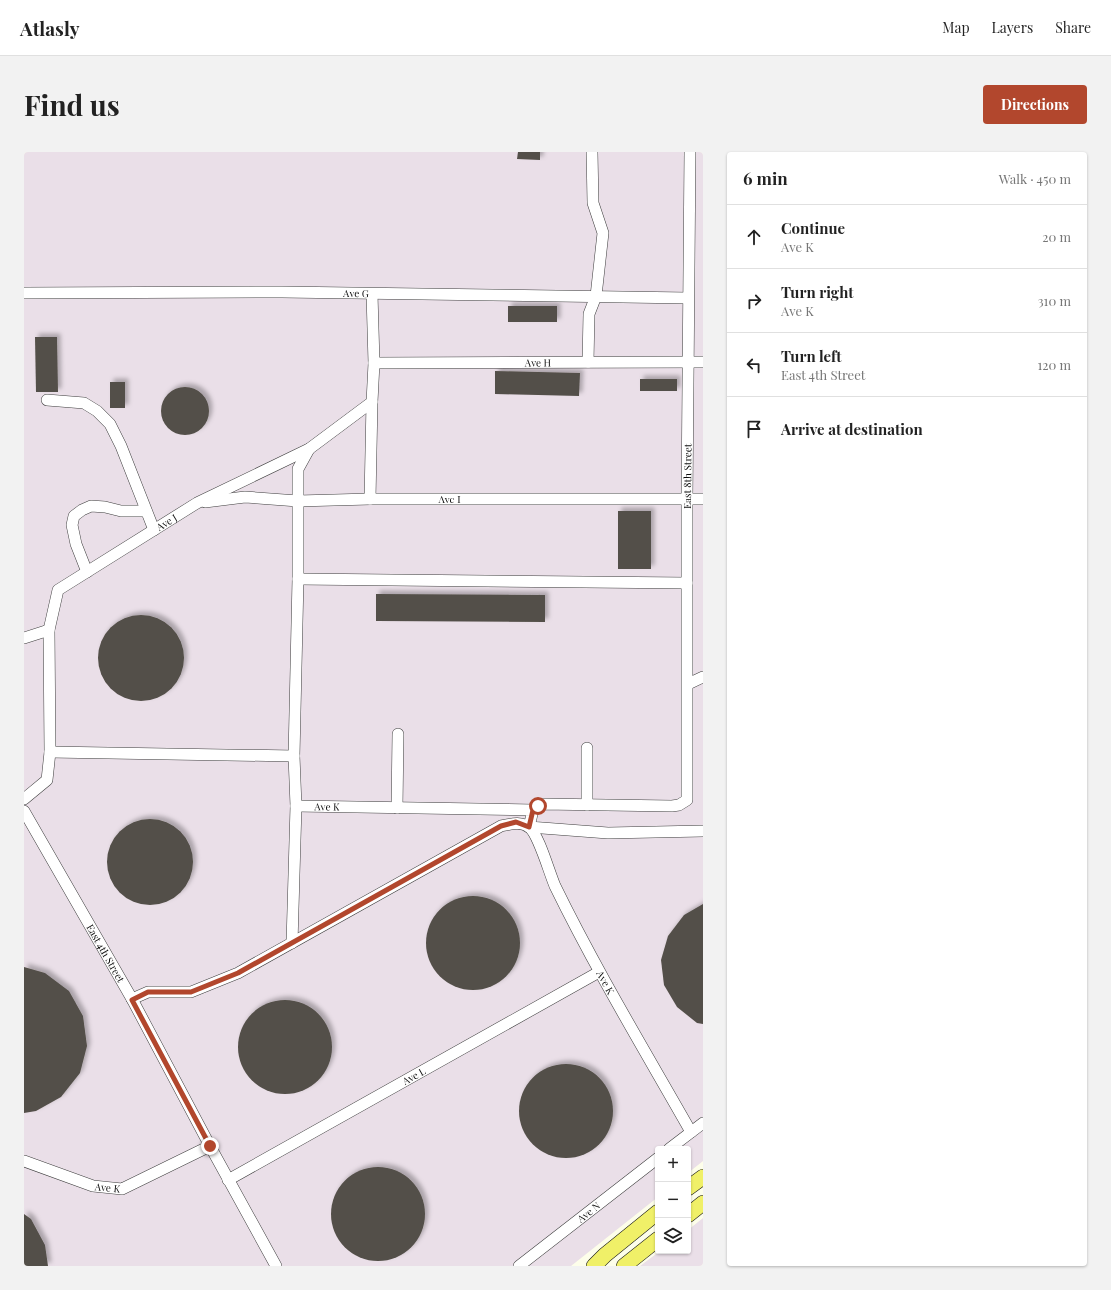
<!DOCTYPE html>
<html lang="en">
<head>
<meta charset="utf-8">
<style>
	body { margin:0; font-family:"Playfair Display",serif; background:#f2f2f2; color:#222 }
	.controls { position:absolute; right:12px; bottom:12px; display:grid; overflow:hidden; border-radius:4px; box-shadow:0 1px 3px #0004 }
	.controls button { width:36px; height:36px; display:grid; place-items:center; padding:0; border:0; border-bottom:1px solid #e0e0e0; background:#fff; color:#222; font:20px sans-serif }
	.stop { position:absolute; width:12px; height:12px; margin:-9px; border:3px solid #b2472d; border-radius:50%; background:#fff }
	.stop.end { background:#b2472d; border-color:#fff; box-shadow:0 1px 4px #0008 }
	.list { margin:0; padding:0; list-style:none }
	h2 { display:flex; justify-content:space-between; align-items:center; height:52px; margin:0; padding:0 16px; font-size:17px }
	h2 small { font-size:13px; font-weight:400; color:#767676 }
	.list li { display:grid; grid-template-columns:26px 1fr auto; gap:12px; align-items:center; box-sizing:border-box; height:64px; padding:0 16px; border-top:1px solid #e0e0e0 }
	.list b { display:block; font-size:15px; white-space:nowrap }
	.list p { margin:0; font-size:13px; white-space:nowrap; color:#767676 }
	.list em { font-size:13px; font-style:normal; color:#767676 }
	.icon { flex:none; width:22px; height:22px; fill:none; stroke:currentColor; stroke-width:2; stroke-linecap:round; stroke-linejoin:round }
	.map { position:relative; flex:none; width:679px; height:1114px; overflow:hidden; border-radius:4px }
	header { display:flex; align-items:center; gap:24px; box-sizing:border-box; height:56px; padding:0 20px; background:#fff; border-bottom:1px solid #e0e0e0 }
	header strong { font-size:19px }
	nav { display:flex; gap:22px; margin-inline-start:auto; font-size:14px }
	.intro { display:flex; align-items:center; justify-content:space-between; box-sizing:border-box; height:96px; padding:0 24px }
	h1 { margin:0; font-size:28px }
	.button { padding:10px 18px; border-radius:4px; background:#b2472d; color:#fff; font-size:14px; font-weight:700 }
	main { display:flex; gap:24px; padding:0 24px }
	aside { flex:1; background:#fff; border-radius:4px; box-shadow:0 1px 3px #0004 }
	.map>svg:first-child { display:block }
</style>
</head>
<body>
<header>
<strong>Atlasly</strong>
<nav><a>Map</a><a>Layers</a><a>Share</a></nav>
</header>
<div class="intro"><h1>Find us</h1><a class="button">Directions</a></div>
<main>
<div class="map">
<svg width="679" height="1114" viewBox="0 0 679 1114">
	<defs>
		<filter id="shadow"><feDropShadow dx="3.5" dy="-3.5" stdDeviation="2" flood-color="#0004"/></filter>
	</defs>
	<rect width="100%" height="100%" fill="#fdfeea"/>
	<g fill="#eadfe8">
		<path d="M0 0H679V1009L664 1021V997H634V1045L547 1114H0Z"/>
		<path d="M679 1066V1114H616L636 1099H664V1078Z"/>
	</g>
	<g fill="#534f48" filter="url(#shadow)">
		<path d="M494 0H516V8L493 7Z"/>
		<rect x="484" y="154" width="49" height="16"/>
		<path d="M11 185H33L34 240H12Z"/>
		<path d="M471 219 556 221 555 244 471 242Z"/>
		<rect x="616" y="227" width="37" height="12"/>
		<rect x="86" y="230" width="15" height="26"/>
		<circle cx="161" cy="259" r="24"/>
		<rect x="594" y="359" width="33" height="58"/>
		<path d="M352 442 521 443V470L352 469Z"/>
		<circle cx="117" cy="506" r="43"/>
		<circle cx="126" cy="710" r="43"/>
		<circle cx="449" cy="791" r="47"/>
		<path d="M679 752V872L673 871 653 855 640 833 637 808 644 784 660 763Z"/>
		<path d="M0 815 21 821 45 839 59 864 63 894 56 921 37 945 12 959 0 961Z"/>
		<circle cx="261" cy="895" r="47"/>
		<circle cx="542" cy="959" r="47"/>
		<circle cx="354" cy="1062" r="47"/>
		<path d="M0 1062 7 1067 21 1093 24 1114H0Z"/>
	</g>
	<g fill="none" stroke-linecap="round" stroke-linejoin="round">
		<g stroke="#3e3e3e" stroke-width="12">
			<g id="minor">
				<path id="s1" d="M0 141 258 140 664 146"/>
				<path d="M564 210 565 162 572 144 579 81 569 51 568 0"/>
				<path id="s2" d="M350 211 679 210"/>
				<path d="M23 248 60 251 73 259 86 272 97 294 130 378"/>
				<path d="M346 347 348 250"/>
				<path id="s3" d="M181 350 221 345 274 349 346 347H679"/>
				<path d="M63 420 52 392 48 373 50 364 58 358 67 354 81 355 97 359H122"/>
				<path d="M274 427 663 431"/>
				<path d="M0 486 25 478"/>
				<path d="M664 532 679 525"/>
				<path d="M563 596V653"/>
				<path d="M26 600 270 604"/>
				<path id="s4" d="M0 647 23 628 26 600 25 478 34 438 173 351 285 297 348 250 350 211 348 142"/>
				<path id="s5" d="M272 654 509 658 505 675 584 681 679 679"/>
				<path d="M373 656 374 582"/>
				<path id="s6" d="M509 658 518 652 648 654 655 653 663 648V347L666 0"/>
				<path id="s7" d="M0 659 108 847 186 994 252 1114"/>
				<path d="M268 791 272 654 270 604 274 427V317L285 297"/>
				<path id="s8" d="M108 847 124 840H167L214 821 477 674C487 672 497 669 506 676 515 684 525 720 531 734 572 818 621 899 667 980"/>
				<path d="M645 997 679 971"/>
				<path id="s9" d="M0 1009 69 1034 98 1037 186 994"/>
				<path id="s10" d="M204 1028 575 820"/>
				<path id="s11" d="M495 1114 634 1006"/>
			</g>
		</g>
		<g stroke="#1c1c1c" stroke-width="16">
			<g id="major">
				<path d="M664 1036 679 1025"/>
				<path d="M664 1063 679 1051"/>
				<path d="M570 1114 581 1103 634 1060"/>
				<path d="M600 1114 634 1087"/>
			</g>
		</g>
		<use href="#minor" stroke="#fff" stroke-width="11"/>
		<use href="#major" stroke="#f0f068" stroke-width="15"/>
	</g>
	<g fill="none" stroke-linecap="round" stroke-linejoin="round">
		<path stroke="#b2472d" stroke-width="5" d="M186 994 108 848 124 840H167L214 821 477 674 492 670 505 675 509 658 514 654"/>
	</g>
	<g text-anchor="middle" stroke-width="4" stroke-linejoin="round" paint-order="stroke">
		<g font-size="10" fill="#0b0b0b" stroke="#fff">
			<text dy="4" stroke="none"><textPath href="#s1" startOffset="332">Ave G</textPath></text>
			<text dy="4" stroke="none"><textPath href="#s2" startOffset="164">Ave H</textPath></text>
			<text dy="4" stroke="none"><textPath href="#s6" startOffset="481">East 8th Street</textPath></text>
			<text dy="4" stroke="none"><textPath href="#s3" startOffset="245">Ave I</textPath></text>
			<text dy="4" stroke="none"><textPath href="#s4" startOffset="349">Ave J</textPath></text>
			<text dy="4" stroke="none"><textPath href="#s5" startOffset="31">Ave K</textPath></text>
			<text dy="4" stroke="none"><textPath href="#s7" startOffset="164">East 4th Street</textPath></text>
			<text dy="4" stroke="none"><textPath href="#s8" startOffset="615">Ave K</textPath></text>
			<text dy="4" stroke="none"><textPath href="#s10" startOffset="213">Ave L</textPath></text>
			<text dy="4" stroke="none"><textPath href="#s9" startOffset="88">Ave K</textPath></text>
			<text dy="4" stroke="none"><textPath href="#s11" startOffset="88">Ave N</textPath></text>
		</g>
	</g>
</svg>
<div class="controls">
<button>+</button>
<button>−</button>
<button><svg class="icon" aria-label="layers" viewBox="0 0 24 24"><path d="M12 4l9 5-9 5-9-5zM3 14l9 5 9-5"/></svg></button>
</div>
<div class="stop" style="left:514px;top:654px"></div>
<div class="stop end" style="left:186px;top:994px"></div>
</div>
<aside>
<h2>6 min<small>Walk · 450 m</small></h2>
<ul class="list">
<li><svg class="icon" aria-label="ahead" viewBox="0 0 24 24"><path d="M12 20V5M6 11l6-6 6 6"/></svg><div><b>Continue</b><p>Ave K</p></div><em>20 m</em></li>
<li><svg class="icon" aria-label="right" viewBox="0 0 24 24"><path d="M7 20v-9h11M14 6l5 5-5 5"/></svg><div><b>Turn right</b><p>Ave K</p></div><em>310 m</em></li>
<li><svg class="icon" aria-label="left" viewBox="0 0 24 24"><path d="M17 20v-9H6M10 6l-5 5 5 5"/></svg><div><b>Turn left</b><p>East 4th Street</p></div><em>120 m</em></li>
<li><svg class="icon" aria-label="arrive" viewBox="0 0 24 24"><path d="M6 21V4h12l-3 4 3 4H6"/></svg><div><b>Arrive at destination</b></div></li>
</ul>
</aside>
</main>
</body>
</html>
